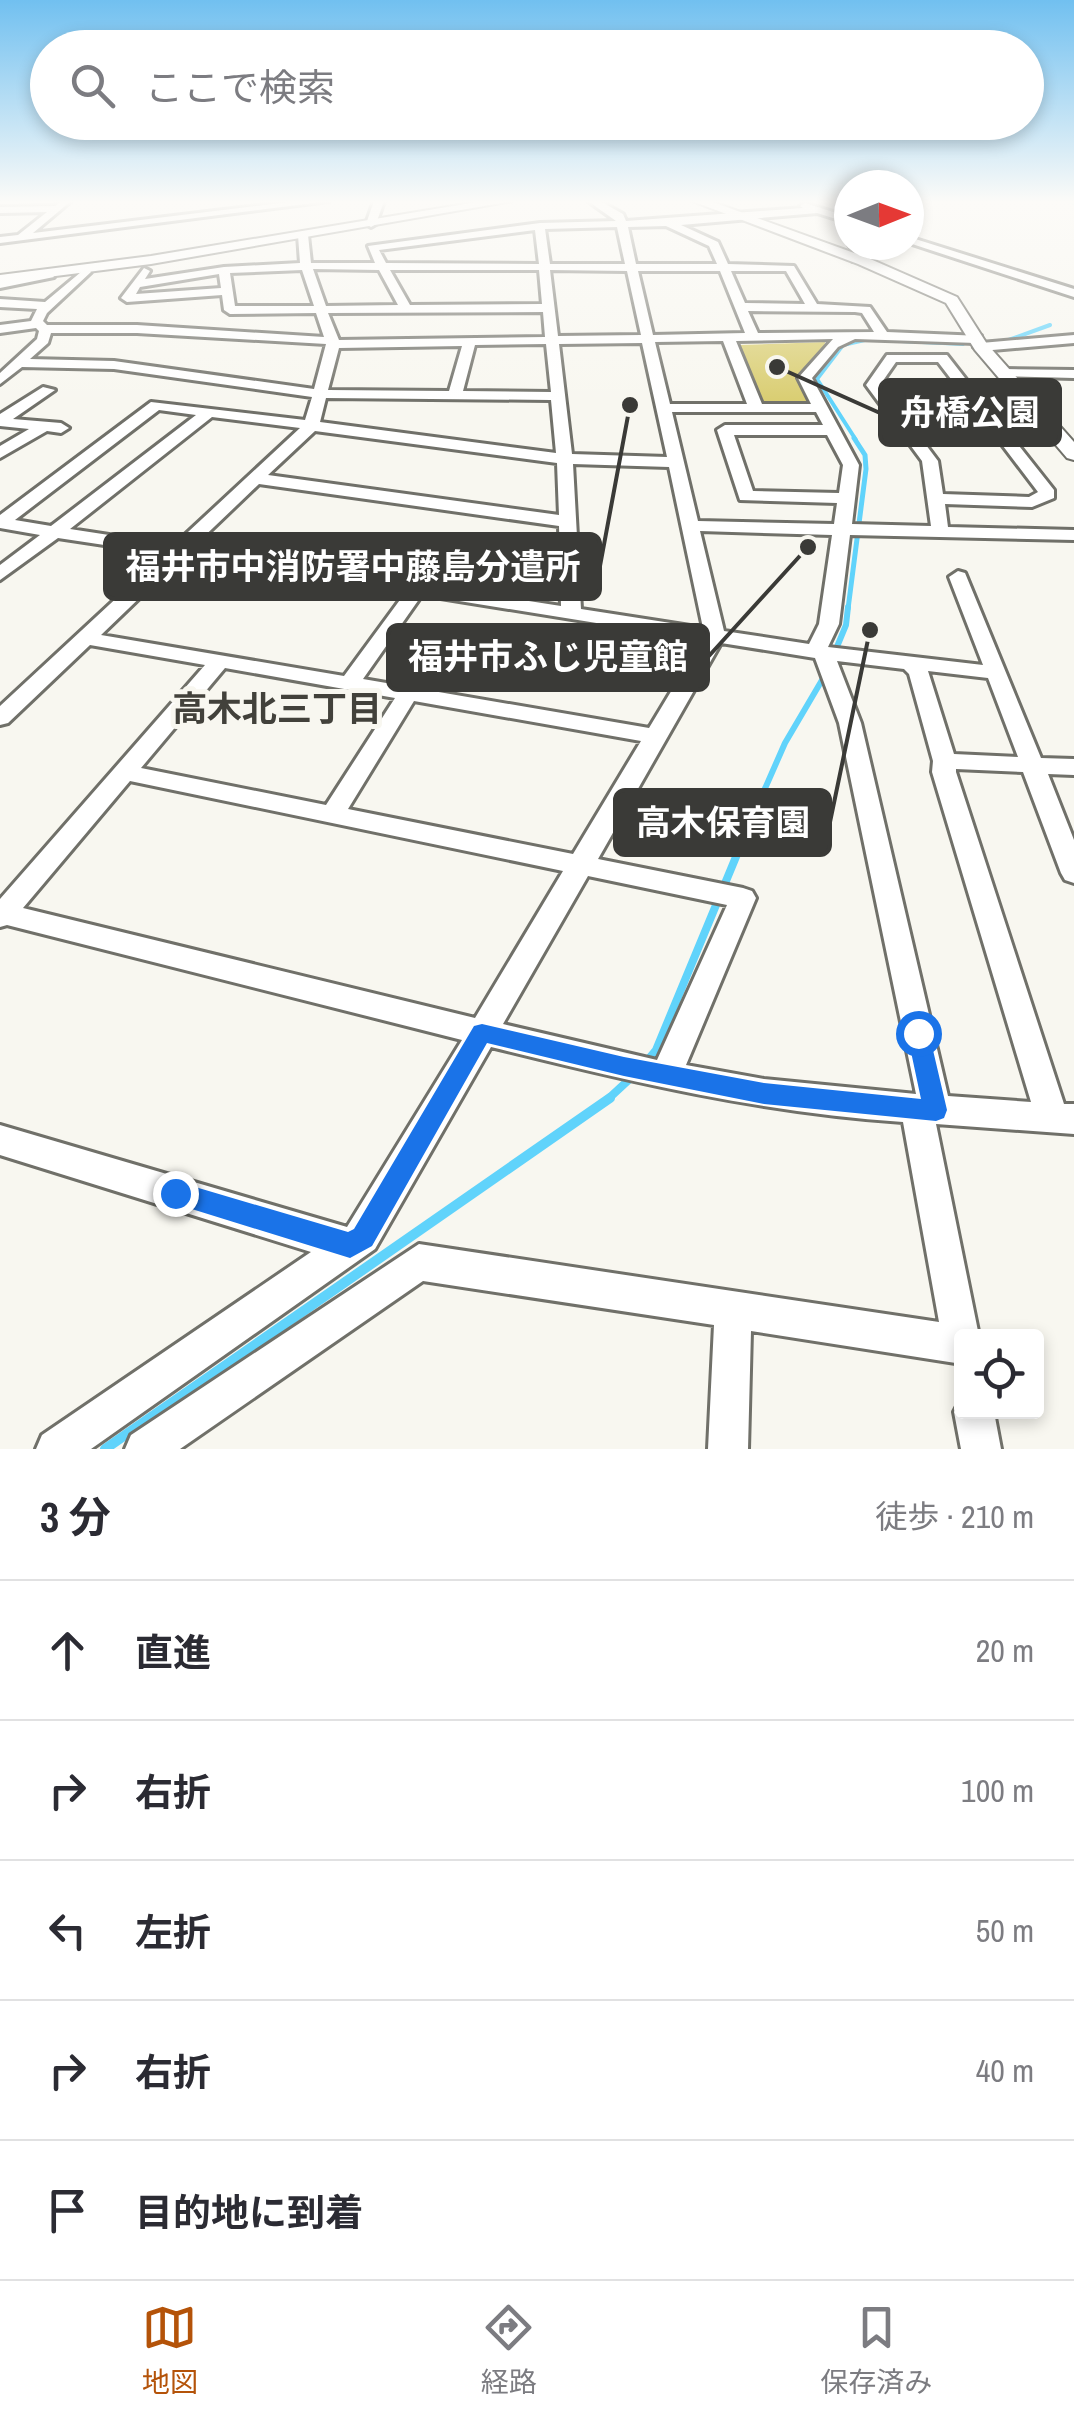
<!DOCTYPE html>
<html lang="ja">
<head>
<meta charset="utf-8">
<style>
	body { margin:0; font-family:"Archivo Narrow","Noto Sans JP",sans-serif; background:#f7f7f7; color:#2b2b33 }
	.controls { position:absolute; right:30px; bottom:30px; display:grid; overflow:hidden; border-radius:10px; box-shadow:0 5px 15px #0003 }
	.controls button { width:90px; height:90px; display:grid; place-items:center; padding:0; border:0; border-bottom:2px solid #e1e1e2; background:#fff; color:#2b2b33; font:50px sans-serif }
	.compass { position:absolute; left:834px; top:170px; width:90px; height:90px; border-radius:50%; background:#fff; box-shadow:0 5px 15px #0003; rotate:89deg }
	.stop { position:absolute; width:30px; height:30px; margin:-22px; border:8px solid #1a73e8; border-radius:50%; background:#fff }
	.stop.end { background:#1a73e8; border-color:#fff; box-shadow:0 2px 10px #0008 }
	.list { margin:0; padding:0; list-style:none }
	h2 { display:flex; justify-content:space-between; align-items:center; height:130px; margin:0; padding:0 40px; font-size:42px }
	h2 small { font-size:32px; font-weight:400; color:#7c7c81 }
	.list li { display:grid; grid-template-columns:65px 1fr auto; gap:30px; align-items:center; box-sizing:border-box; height:140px; padding:0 40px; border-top:2px solid #e1e1e2 }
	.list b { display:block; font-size:38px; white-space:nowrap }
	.list em { font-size:32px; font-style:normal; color:#7c7c81 }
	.icon { flex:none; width:55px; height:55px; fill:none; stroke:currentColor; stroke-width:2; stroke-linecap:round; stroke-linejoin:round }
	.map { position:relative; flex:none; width:1074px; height:1449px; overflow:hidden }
	.search { position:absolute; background:#fff; box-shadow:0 5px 15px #0003; left:30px; right:30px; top:30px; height:110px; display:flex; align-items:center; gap:25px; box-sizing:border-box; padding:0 35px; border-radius:55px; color:#7c7c81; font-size:38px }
	.sheet { height:830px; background:#fff }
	nav { display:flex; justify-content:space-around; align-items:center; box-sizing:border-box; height:140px; border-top:2px solid #e1e1e2; background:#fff; font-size:28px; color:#7c7c81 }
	nav a { display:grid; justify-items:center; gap:5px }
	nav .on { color:#b45309 }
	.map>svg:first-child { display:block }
</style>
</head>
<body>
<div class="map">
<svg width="1074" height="1449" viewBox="0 0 1074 1449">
	<rect width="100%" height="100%" fill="#f8f7f0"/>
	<path fill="#d9cd70" d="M825 342 824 350 802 377 810 405 760 406 739 345Z"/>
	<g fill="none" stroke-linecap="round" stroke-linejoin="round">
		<path stroke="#60d3fb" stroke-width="2.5" d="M1067 201 1074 204"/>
		<g stroke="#60d3fb" stroke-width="4">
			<path d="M881 340 963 344"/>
			<path d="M1003 342 1050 325"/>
			<path d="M856 440 817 379 843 345 869 339"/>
		</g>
		<path stroke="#60d3fb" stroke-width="5" d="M848 609 866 469 865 455 854 438"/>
		<g stroke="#60d3fb" stroke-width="6">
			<path d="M834 654 846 625 848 607"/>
			<path d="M749 825 785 743 825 675"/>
		</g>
		<g stroke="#60d3fb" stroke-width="8">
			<path d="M646 1062 656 1050 750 823"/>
			<path d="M607 1100 634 1075"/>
		</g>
		<path stroke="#60d3fb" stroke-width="10" d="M105 1449 610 1098"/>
		<g stroke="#707069" stroke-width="6">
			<g id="minor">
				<path d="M61 201H71L33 233 298 201H329L0 243V237L18 235 47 212 0 213V207L55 206Z"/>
				<path d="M374 201H384L376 224 371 227 366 224Z"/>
				<path d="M588 201H600L623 214 626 221 803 208 800 206 805 203 849 217V223L817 213 681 225 718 242 728 264 794 266 817 304 870 307 887 332 981 336V342L976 343 855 339 838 347 812 378 859 465 852 524 931 526 922 461 866 385 887 355H947L986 405H1035L1042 409 1035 413H993L1054 490V498L1032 507 945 504 948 527 1074 530V540L850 535 839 624 828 647 983 665 949 577 958 571 965 573 1041 758 1074 759V775L1048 774 1074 840V883L1065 880 1061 873 1023 772 956 769V772L1064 1104H1074V1134L936 1124 979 1336H962V1364L751 1331 748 1449H708L714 1325 423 1281 180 1449H125L131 1435 419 1244 939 1322 903 1122C763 1113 627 1081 491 1047L375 1249 91 1449H36L42 1435 311 1252 0 1155V1125L347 1227 462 1040 7 925 0 927V899L205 665 90 645 8 723 0 725V706L164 554 58 538 0 580V565L40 535 0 528V515L151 402 305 420 312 397 114 369 22 367 0 384V373L37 339 39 331 36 328 0 333V325L31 321 37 309 0 307V299L45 302 87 267 91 272 47 313 43 321 47 325H137L324 337 316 313 230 314 224 310 222 295 127 302 121 298 144 268 150 271 145 279 224 267 300 263 298 235 303 232 308 235 311 263H375L368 246 540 223 616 221ZM666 226 709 246 717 264H636L628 227ZM617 227 625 264H550L545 229ZM535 230 539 264 386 263 379 250ZM313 269 379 270 398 305 326 306ZM302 270 314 306H235L230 273ZM390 270H539L542 304 410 305ZM550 270 627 271 641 335 558 336ZM638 271H720L745 333 653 335ZM731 271H786L805 304 745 303ZM219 274 221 288 136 294 140 287ZM748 311 855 312 862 313 874 332 758 333ZM543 312 545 337 339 340 328 313ZM51 333H137L326 344 314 389 114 361 30 359 48 343ZM833 339 798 378 811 404H762L736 341ZM723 341 747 404H670L655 342ZM642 343 667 457 572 454 559 344ZM546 344 551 392 463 391 475 345ZM462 346 449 391 328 390 339 348ZM896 362H938L971 405H895L880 385ZM326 398 551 400 556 453 320 422ZM159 410 196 415 51 526 15 520ZM672 412H816L823 425H725L717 430 740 500 837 503 834 524 698 521ZM902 413H978L1038 492 1029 497 943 494 938 461ZM212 417 300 428 174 545 70 529ZM315 431 557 463 559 515 268 475ZM734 435H827L843 465 839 493 753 491ZM573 464 669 467 703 628 581 609ZM259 484 559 526 561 606 192 548ZM700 531 832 535 819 624 809 644 724 631ZM182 557 405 593 344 676 101 635ZM422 595 702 640 649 728 363 679ZM721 643 815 658 839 723 916 1094 764 1079 686 1065 756 898 752 891 743 888 598 859ZM837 661 904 669 909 674 933 761 932 772 1031 1102 948 1096 861 723ZM225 668 395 698 326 805 141 768ZM928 671 988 678 1018 757 954 754ZM414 701 641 741 573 854 348 809ZM130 781 563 871 475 1018 23 908ZM588 876 727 905 657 1060 503 1024Z"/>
				<path d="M909 237 1074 289V297L909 243Z"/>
				<path d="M849 245H859L865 254 861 261H853L855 254Z"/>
				<path d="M50 272 54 277 0 288V282Z"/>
				<path d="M1074 335V343L981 351 974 347 981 343Z"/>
				<path d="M1004 369 1074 370V378L999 376 997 373Z"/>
				<path d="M43 387 55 390 13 419 61 423 69 428 61 433 47 431 0 458V446L29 429 0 426V414Z"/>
				<path d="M962 1397V1412H994L1001 1449H961L954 1412Z"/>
			</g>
		</g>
		<g stroke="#707069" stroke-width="4">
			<g id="major">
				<path d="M483 201H513L151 264 0 283V275L151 256Z"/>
				<path d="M692 201H710L868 258 957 297 987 344 1074 442V460L1067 458 975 350 946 303 858 264Z"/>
			</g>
		</g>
		<use href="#minor" fill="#fff" fill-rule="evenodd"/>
		<use href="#major" fill="#fff" fill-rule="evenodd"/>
	</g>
	<linearGradient id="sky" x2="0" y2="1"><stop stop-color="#71c0f0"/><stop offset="0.5" stop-color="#fcfbf8"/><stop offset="1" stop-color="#fcfbf8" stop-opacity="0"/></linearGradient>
	<rect width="1074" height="404" fill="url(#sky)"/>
	<path fill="#1a73e8" d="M482 1024 624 1057 764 1083 921 1099 907 1033 918 1024 929 1033 947 1110 944 1118 936 1121 764 1104 624 1076 487 1043 372 1246 350 1258 166 1201 163 1193 166 1184 175 1181 348 1232 354 1229 474 1026Z"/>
	<g text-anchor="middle" stroke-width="10" stroke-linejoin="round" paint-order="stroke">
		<g font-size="35" font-weight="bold" fill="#42413b" stroke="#f8f7f0">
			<text x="277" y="721">高木北三丁目</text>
		</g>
	</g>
	<path fill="none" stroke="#3a3a37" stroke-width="4" d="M777 367L880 413M630 405L600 566M808 547L708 657M870 630L830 822"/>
	<g fill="#3a3a37" stroke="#f8f7f0" stroke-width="4">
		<circle cx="777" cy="367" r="10"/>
		<circle cx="630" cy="405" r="10"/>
		<circle cx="808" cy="547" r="10"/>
		<circle cx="870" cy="630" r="10"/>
	</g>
	<g fill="#3a3a37" stroke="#3a3a37" stroke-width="4">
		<rect x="880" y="380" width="180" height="65" rx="10"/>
		<rect x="105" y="534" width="495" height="65" rx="10"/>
		<rect x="388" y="625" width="320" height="65" rx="10"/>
		<rect x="615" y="790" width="215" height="65" rx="10"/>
	</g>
	<g font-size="35" text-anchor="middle" font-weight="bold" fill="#fff">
		<text x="970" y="425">舟橋公園</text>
		<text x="353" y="579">福井市中消防署中藤島分遣所</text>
		<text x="548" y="669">福井市ふじ児童館</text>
		<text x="723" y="835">高木保育園</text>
	</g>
</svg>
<div class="controls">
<button><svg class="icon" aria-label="locate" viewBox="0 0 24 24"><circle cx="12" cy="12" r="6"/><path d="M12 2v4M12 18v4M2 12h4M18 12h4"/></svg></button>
</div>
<svg class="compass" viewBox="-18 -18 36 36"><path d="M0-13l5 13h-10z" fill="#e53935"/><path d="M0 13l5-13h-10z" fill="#7c7c81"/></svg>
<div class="stop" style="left:918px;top:1033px"></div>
<div class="stop end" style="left:175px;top:1193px"></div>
<div class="search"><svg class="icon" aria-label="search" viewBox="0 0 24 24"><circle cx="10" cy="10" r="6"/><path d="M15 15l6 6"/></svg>ここで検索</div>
</div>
<section class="sheet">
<h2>3 分<small>徒歩 · 210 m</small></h2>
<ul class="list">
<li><svg class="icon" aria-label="ahead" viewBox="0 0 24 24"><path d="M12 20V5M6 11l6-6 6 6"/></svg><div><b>直進</b></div><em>20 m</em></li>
<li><svg class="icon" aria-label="right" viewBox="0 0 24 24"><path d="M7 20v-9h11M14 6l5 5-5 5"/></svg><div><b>右折</b></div><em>100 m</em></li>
<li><svg class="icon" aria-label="left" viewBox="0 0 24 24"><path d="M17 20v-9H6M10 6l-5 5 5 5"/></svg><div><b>左折</b></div><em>50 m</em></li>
<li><svg class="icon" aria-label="right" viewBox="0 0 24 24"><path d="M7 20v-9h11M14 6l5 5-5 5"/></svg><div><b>右折</b></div><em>40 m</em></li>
<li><svg class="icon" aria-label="arrive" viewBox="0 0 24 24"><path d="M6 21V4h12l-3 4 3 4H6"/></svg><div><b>目的地に到着</b></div></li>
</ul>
</section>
<nav>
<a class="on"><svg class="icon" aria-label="map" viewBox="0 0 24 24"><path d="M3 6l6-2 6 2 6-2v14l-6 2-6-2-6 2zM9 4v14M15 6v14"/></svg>地図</a>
<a><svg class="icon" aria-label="directions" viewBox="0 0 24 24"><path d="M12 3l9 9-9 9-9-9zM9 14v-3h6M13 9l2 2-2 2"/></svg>経路</a>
<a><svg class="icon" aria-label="saved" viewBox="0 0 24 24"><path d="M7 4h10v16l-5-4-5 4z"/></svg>保存済み</a>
</nav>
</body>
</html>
